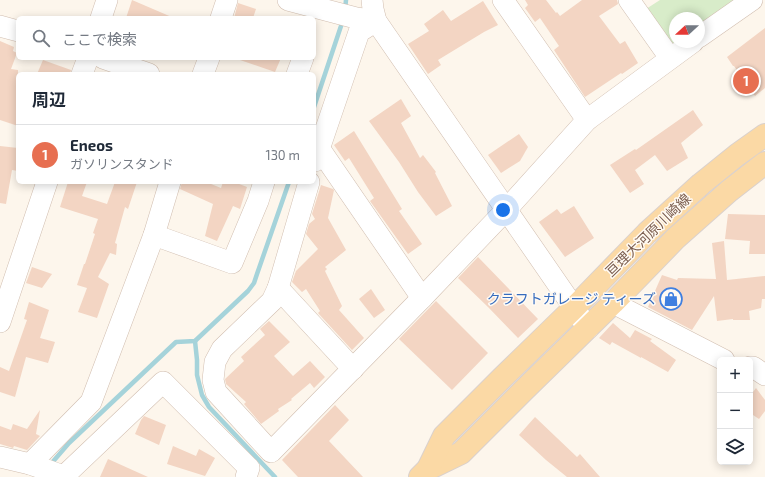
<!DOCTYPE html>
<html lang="ja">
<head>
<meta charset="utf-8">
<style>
	body { margin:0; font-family:"Exo 2","Noto Sans JP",sans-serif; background:#f6f6f7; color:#1f2937 }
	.controls { position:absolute; right:12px; bottom:12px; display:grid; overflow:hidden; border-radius:6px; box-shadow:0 2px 10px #0003 }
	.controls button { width:36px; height:36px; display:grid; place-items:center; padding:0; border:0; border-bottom:1px solid #e0e1e3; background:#fff; color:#1f2937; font:20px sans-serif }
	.compass { position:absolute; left:669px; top:12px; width:36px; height:36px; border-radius:50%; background:#fff; box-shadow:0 2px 10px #0003; rotate:249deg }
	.you { position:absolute; left:503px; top:210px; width:14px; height:14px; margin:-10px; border:3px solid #fff; border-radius:50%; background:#1a73e8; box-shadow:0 0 0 6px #1a73e833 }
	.badge { display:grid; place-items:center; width:26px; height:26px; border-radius:50%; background:#e76f51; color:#fff; font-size:13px; font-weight:700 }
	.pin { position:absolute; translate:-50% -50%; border:2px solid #fff; box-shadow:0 1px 4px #0006 }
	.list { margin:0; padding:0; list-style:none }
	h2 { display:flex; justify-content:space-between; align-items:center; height:52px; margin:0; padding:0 16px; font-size:17px }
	h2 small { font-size:13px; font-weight:400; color:#747a83 }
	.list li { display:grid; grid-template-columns:26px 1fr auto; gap:12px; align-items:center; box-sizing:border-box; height:60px; padding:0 16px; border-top:1px solid #e0e1e3 }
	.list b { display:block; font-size:15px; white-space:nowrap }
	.list p { margin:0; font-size:13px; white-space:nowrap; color:#747a83 }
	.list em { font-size:13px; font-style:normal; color:#747a83 }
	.icon { flex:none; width:22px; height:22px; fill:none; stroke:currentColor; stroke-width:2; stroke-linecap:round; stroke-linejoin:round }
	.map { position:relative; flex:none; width:765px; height:477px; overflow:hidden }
	.search { position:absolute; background:#fff; box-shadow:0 2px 10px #0003; left:16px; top:16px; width:300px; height:44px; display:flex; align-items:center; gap:10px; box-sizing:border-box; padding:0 14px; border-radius:6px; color:#747a83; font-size:15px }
	.panel { position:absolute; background:#fff; box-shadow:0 2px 10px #0003; left:16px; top:72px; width:300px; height:112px; border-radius:6px }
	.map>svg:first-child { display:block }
</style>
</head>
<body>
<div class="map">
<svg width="765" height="477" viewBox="0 0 765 477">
	<rect width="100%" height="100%" fill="#fdf6ec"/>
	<path fill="#d8ecc9" d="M660 0H740L699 29V18H675V42H680L678 44 669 43 646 9Z"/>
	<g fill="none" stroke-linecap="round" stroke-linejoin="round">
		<g stroke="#a5d3da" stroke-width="4.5">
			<path d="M345 10 346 0"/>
			<path d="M314 107 343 20"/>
			<path d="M195 341 197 360V375L202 395 209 407 275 477"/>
			<path d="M50 465 69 443 176 342 195 341 248 291 254 283 257 274 289 182"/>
		</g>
	</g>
	<g fill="#f3d5c3">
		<path d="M132 0 174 18H126Z"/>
		<path d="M525 0H546L556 13 557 12 560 16 582 0H617L618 4 599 16 620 44 625 41 638 63 622 74 621 73 585 97 554 50 559 46 540 18 535 22 525 8 528 5Z"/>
		<path d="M483 1 498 25 484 32 438 60 441 65 428 74 408 44 429 31 424 24 443 10 451 21Z"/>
		<path d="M238 3 256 9 253 18H234Z"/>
		<path d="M765 28V88L755 96 734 66H733L727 57Z"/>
		<path d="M0 41 14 47 13 51 17 53 11 69 18 70V126L0 120Z"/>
		<path d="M241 58H281L275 72 240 60Z"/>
		<path d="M43 60 71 70 70 74H37Z"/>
		<path d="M401 99 411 116 401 123 420 158 423 155 436 172 435 173 452 206 436 216 418 192 399 162 369 121Z"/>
		<path d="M693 110 703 125 681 143 688 158 667 171 655 155 635 170 644 184 630 193 610 165 635 149 636 150Z"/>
		<path d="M354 131 402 209 399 211 422 244 408 254 370 201 374 198 349 158 345 161 334 145Z"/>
		<path d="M519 134 528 147 520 161 501 173 488 155Z"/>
		<path d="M0 146 18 148V171L12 170 6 204 0 203Z"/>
		<path d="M68 182H87L82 196 107 204 115 182H137L128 209 125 207 115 243 117 244 116 255 110 253 98 277 109 284 97 318 78 312 87 288 77 285 84 264H85L95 234 93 233 98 219 60 207Z"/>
		<path d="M182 182H206L221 188 223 182H234L247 187 240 209 233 206 217 241 205 236 213 204 180 189Z"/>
		<path d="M321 185 333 189 334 190 328 218 346 250 325 267 327 269 325 271 342 306 339 310 364 338 352 350 318 313 320 311 306 289 302 292 292 282 296 271 318 249 306 234 309 224 315 219 312 214Z"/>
		<path d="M574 206 594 238 565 257 539 222 557 209 561 214Z"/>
		<path d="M728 214 765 215V254H749L750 241 725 239Z"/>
		<path d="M724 241 727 280 765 276V299H762L761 308 749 311 750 320H733V319L717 321 714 296 692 330 648 307 662 275 677 280 678 278 716 279 712 243Z"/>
		<path d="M478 257 538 319 518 338 488 307 458 278Z"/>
		<path d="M32 267 52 274 42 288 26 283Z"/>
		<path d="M371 289 385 310 374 318 359 299Z"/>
		<path d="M436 301 488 353 452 390 399 339Z"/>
		<path d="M29 302 49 310 40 338 55 342 48 363 26 357 15 397 0 392V367L9 371 27 320 24 319Z"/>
		<path d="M269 321 290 342 274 356 293 376 310 361 325 377 314 388 310 383 291 399 292 400 278 409 279 411 261 424 244 404 246 402 226 384 225 379 244 361 241 357 265 335 260 329Z"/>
		<path d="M613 323 630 338 635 330 652 339 650 341 676 360 668 372 641 357V358L612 342 610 345 599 338Z"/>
		<path d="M756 388 765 400V411L759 419 750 413V396Z"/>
		<path d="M335 405 349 420 329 441 363 477H298L282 460Z"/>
		<path d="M40 410 36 434 40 436 27 450 14 446 13 448 0 444V426L11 430 13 424 27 429Z"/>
		<path d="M144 416 166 425 159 445 135 434 141 420Z"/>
		<path d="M535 417 577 457 580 454 600 477H567L546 460 519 435Z"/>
		<path d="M173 446 196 456 199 449 215 458 205 476 167 464Z"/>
		<path d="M108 459 148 477H100Z"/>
	</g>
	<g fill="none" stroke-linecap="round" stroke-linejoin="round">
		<g stroke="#d1beb0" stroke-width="22">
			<g id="minor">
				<path d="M288 0 356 18 376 21"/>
				<path d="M372 0 373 9 376 21 588 328"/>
				<path d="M503 0 587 120"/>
				<path d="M629 0 670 58"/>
				<path d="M101 18 107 0"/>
				<path d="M221 18 227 0"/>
				<path d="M0 26 18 31"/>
				<path d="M699 37 752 0"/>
				<path d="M103 58 149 74"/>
				<path d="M82 74 88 58"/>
				<path d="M203 74 209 58"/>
				<path d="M297 74 303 58"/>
				<path d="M319 148 422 298"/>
				<path d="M315 161 359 32 376 21"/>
				<path d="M309 182 278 288 272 301 222 349 215 362 213 380 216 392 271 452 422 298 506 210 587 120 693 42"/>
				<path d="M154 235 232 263 258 201 264 182"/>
				<path d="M278 288 353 369"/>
				<path d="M613 303 724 360"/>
				<path d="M0 322 47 182"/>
				<path d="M750 367H753L765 375"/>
				<path d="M0 457 30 464 66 477"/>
				<path d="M30 464 91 402 154 235 170 182"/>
				<path d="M64 476 163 382 249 468 246 477"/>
			</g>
		</g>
		<g stroke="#dad1cd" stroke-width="24">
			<g id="major">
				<path d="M428 469 461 453 524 390 613 303 676 238 729 191 765 163"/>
				<path d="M420 477 428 469 444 436 502 378 574 308 647 233 701 184 737 155 765 135"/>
			</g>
		</g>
		<use href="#minor" stroke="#fff" stroke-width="21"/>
		<use href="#major" stroke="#fbd9a5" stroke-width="22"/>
	</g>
	<defs>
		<g id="shop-ring" transform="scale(1.15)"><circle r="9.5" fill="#fffaf3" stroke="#3f7fe0" stroke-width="1.5"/><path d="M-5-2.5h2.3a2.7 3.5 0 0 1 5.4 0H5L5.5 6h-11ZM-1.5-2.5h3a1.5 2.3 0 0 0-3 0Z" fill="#3f7fe0"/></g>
	</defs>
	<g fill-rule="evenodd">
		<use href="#shop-ring" x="671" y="299"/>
	</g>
	<g text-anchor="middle" stroke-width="3" stroke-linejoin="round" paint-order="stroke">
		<g font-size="14" fill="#7a5c4d" stroke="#fffaf3">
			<text transform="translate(648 235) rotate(-44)" y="5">亘理大河原川崎線</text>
		</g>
		<g font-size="14" fill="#366cbe" stroke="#fffaf3" text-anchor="end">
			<text x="656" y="304">クラフトガレージ ティーズ</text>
		</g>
	</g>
</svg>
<div class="controls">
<button>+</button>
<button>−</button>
<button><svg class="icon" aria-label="layers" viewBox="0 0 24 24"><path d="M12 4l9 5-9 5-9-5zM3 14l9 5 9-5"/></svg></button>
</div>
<svg class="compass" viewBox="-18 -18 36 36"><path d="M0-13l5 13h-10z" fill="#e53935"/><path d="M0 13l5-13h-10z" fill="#747a83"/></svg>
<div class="you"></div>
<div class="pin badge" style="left:746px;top:81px">1</div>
<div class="search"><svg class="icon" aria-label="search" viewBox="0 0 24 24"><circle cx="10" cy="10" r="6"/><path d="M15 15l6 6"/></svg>ここで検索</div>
<section class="panel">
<h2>周辺<small></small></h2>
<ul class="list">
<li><span class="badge">1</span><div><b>Eneos</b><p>ガソリンスタンド</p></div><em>130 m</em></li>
</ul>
</section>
</div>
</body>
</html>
